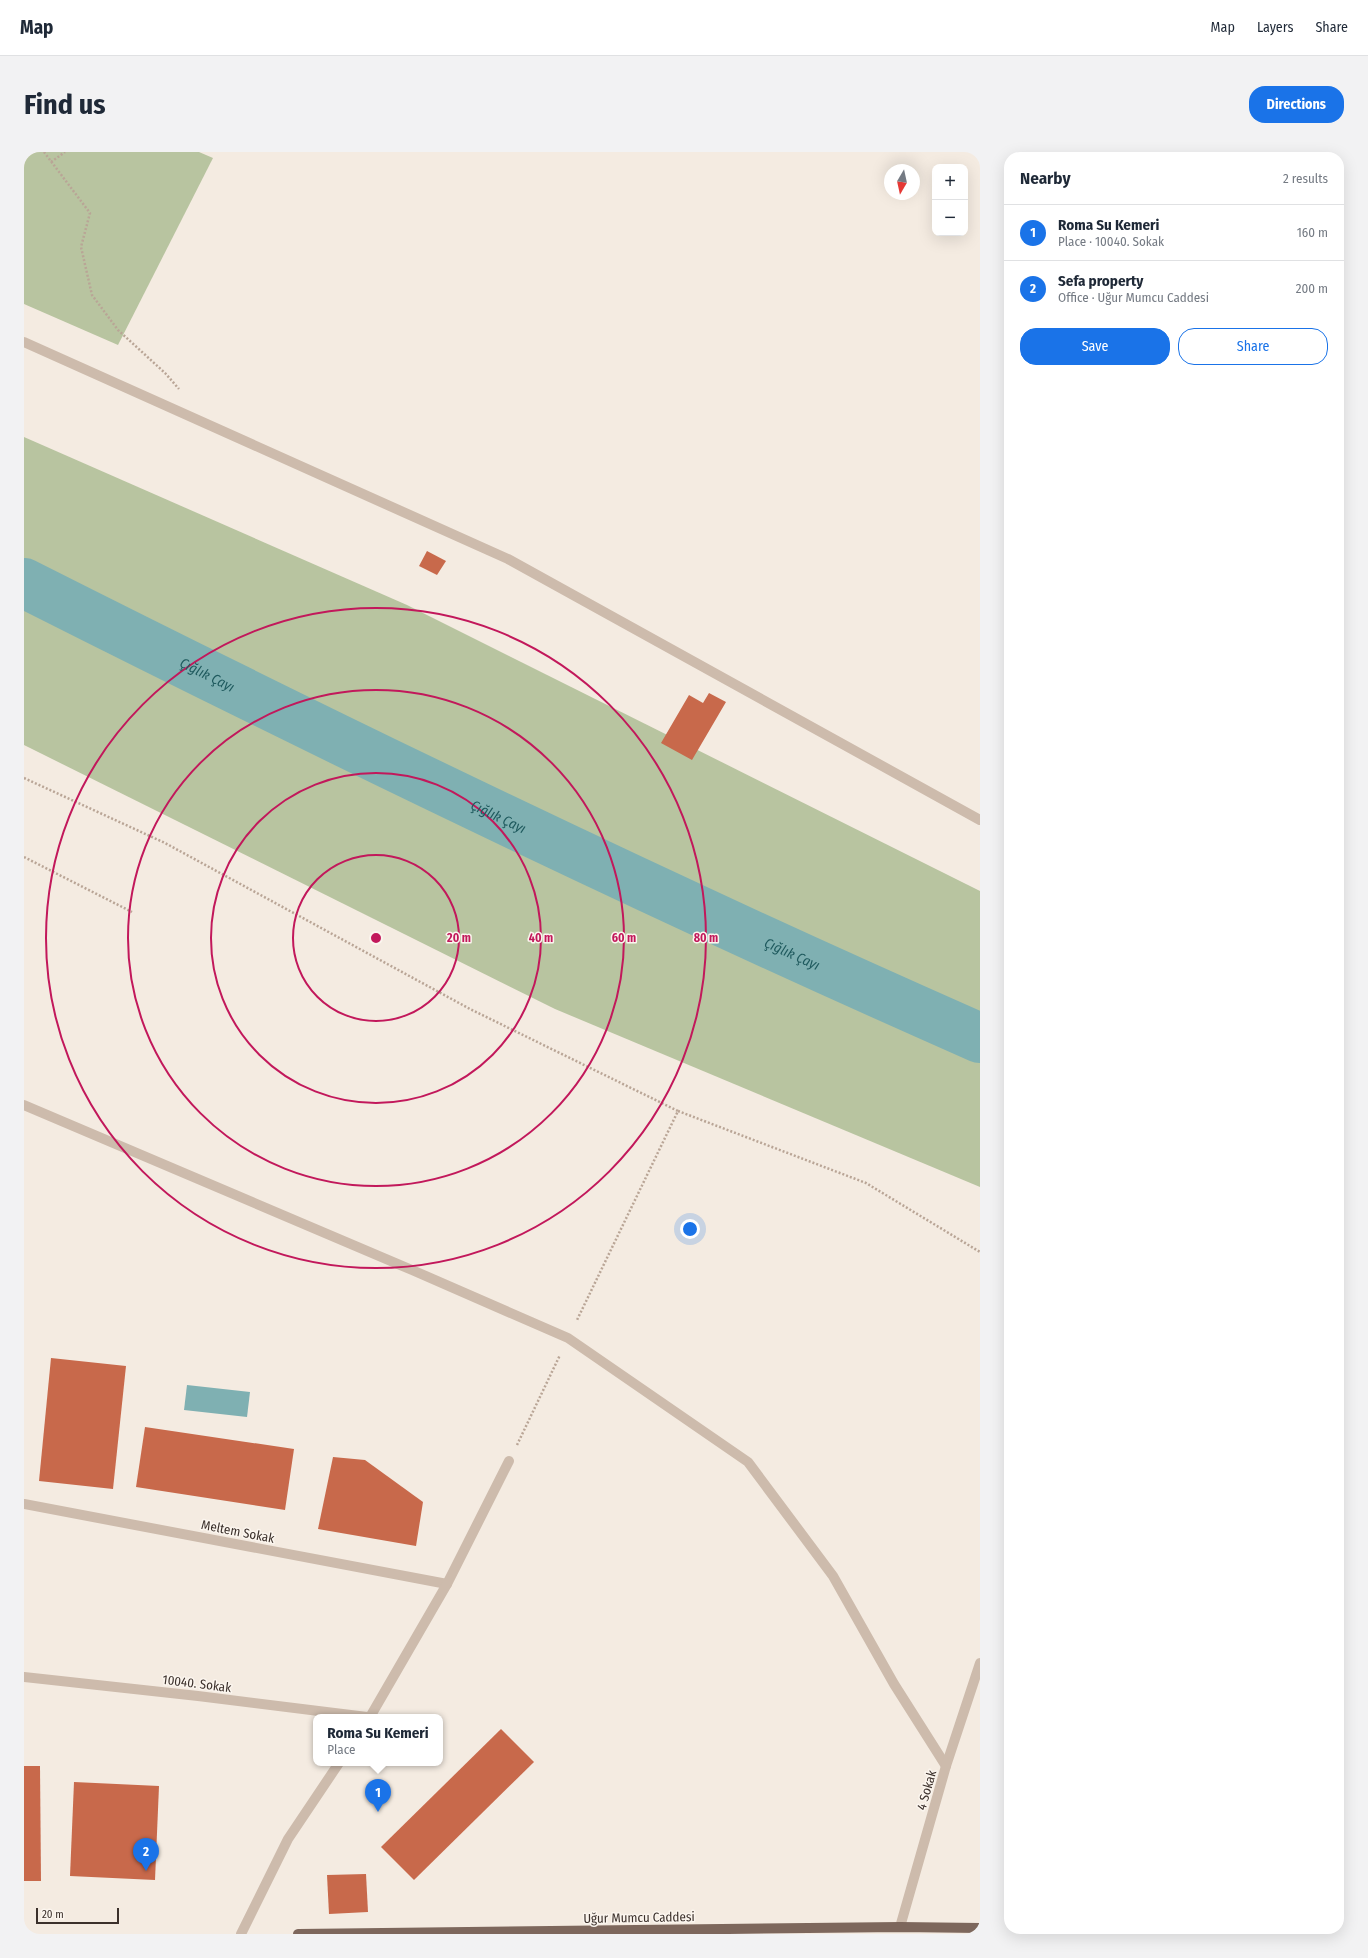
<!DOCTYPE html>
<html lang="en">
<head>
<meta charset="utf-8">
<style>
	body { margin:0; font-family:"Fira Sans Condensed",sans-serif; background:#f2f2f3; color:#1f2937 }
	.controls { position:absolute; right:12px; top:12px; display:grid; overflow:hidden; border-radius:8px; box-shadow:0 4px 16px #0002 }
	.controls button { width:36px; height:36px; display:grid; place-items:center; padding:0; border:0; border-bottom:1px solid #e0e1e3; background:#fff; color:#1f2937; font:20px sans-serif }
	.compass { position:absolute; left:860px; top:12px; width:36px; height:36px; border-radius:50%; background:#fff; box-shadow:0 4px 16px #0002; rotate:189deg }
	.scale { position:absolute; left:12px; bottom:10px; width:83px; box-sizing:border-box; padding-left:4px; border:2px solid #3b302b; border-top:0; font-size:11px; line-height:14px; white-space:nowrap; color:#3b302b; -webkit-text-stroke:3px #fbf5ee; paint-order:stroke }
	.you { position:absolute; left:666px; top:1077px; width:14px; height:14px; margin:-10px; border:3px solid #fff; border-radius:50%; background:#1a73e8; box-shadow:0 0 0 6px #1a73e833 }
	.badge { display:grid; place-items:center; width:26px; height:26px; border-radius:50%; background:#1a73e8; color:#fff; font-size:13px; font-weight:700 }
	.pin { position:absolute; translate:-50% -33px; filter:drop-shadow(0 1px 2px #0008) }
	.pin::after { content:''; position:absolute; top:21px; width:14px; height:12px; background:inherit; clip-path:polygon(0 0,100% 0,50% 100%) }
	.popup { position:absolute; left:289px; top:1562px; width:130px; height:52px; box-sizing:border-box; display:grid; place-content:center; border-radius:8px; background:#fff; filter:drop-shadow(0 1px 3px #0005); font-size:13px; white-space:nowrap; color:#747a83 }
	.popup b { font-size:15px; color:#1f2937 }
	.popup::after { content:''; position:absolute; left:50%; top:100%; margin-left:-8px; border:8px solid transparent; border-top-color:#fff }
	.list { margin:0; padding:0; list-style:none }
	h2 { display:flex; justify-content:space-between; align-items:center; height:52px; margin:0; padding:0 16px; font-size:17px }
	h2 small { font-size:13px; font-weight:400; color:#747a83 }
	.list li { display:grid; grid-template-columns:26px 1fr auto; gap:12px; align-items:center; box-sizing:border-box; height:56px; padding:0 16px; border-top:1px solid #e0e1e3 }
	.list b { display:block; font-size:15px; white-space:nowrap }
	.list p { margin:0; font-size:13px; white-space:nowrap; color:#747a83 }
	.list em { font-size:13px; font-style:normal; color:#747a83 }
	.actions { display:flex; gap:8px; padding:12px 16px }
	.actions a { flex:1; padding:9px 0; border:1px solid #1a73e8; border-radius:16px; text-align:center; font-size:14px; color:#1a73e8 }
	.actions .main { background:#1a73e8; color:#fff }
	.map { position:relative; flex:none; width:956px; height:1782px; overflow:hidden; border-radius:16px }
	header { display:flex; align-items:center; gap:24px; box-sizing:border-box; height:56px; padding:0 20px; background:#fff; border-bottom:1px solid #e0e1e3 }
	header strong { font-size:19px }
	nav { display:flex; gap:22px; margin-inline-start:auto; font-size:14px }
	.intro { display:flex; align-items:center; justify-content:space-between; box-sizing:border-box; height:96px; padding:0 24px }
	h1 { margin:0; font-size:28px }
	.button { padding:10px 18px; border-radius:16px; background:#1a73e8; color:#fff; font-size:14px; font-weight:700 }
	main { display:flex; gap:24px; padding:0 24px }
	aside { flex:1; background:#fff; border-radius:16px; box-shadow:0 4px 16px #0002 }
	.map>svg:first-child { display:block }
</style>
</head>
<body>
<header>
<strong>Map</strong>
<nav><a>Map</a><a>Layers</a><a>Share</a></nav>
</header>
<div class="intro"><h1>Find us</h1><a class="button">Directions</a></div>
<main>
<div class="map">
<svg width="956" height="1782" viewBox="0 0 956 1782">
	<rect width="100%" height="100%" fill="#f4ebe1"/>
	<g fill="#b8c4a0">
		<path d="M0 0H175L189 6 94 193 0 152Z"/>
		<path d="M0 285 383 453 956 739V1035L531 857 0 593Z"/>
	</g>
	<path fill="#7fb0b2" d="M163 1233 226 1240 223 1265 160 1258Z"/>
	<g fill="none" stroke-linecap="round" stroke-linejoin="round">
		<path stroke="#7fb0b2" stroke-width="50" id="s1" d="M0 431C315 590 633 744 956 886"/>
	</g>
	<g fill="#c8694b">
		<path d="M403 399 422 409 413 423 395 414Z"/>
		<path d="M685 541 702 550 668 608 637 591 665 543 679 551Z"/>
		<path d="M27 1206 102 1214 89 1337 15 1329Z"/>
		<path d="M121 1275 270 1297 261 1358 112 1335Z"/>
		<path d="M309 1305 341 1308 399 1350 392 1394 294 1377Z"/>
		<path d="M477 1577 510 1610 390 1728 357 1695Z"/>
		<path d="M0 1614H16L17 1729H0Z"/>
		<path d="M50 1630 135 1634 131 1728 46 1724Z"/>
		<path d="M342 1722 344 1760 305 1762 303 1723Z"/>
	</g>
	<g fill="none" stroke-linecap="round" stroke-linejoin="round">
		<g stroke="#b9a596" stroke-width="2.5" stroke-dasharray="2 2" stroke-linecap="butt">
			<path d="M20 0 66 61 57 95 68 143 94 178 141 221 155 237"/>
			<path d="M27 10 41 0"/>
			<path d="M0 626 141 691 446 857 654 959 553 1168"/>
			<path d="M0 705 108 760"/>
			<path d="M654 959 842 1031 956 1100"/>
			<path d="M493 1293 536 1203"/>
		</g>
		<g stroke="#cdbbac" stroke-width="10">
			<path d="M0 190 484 407 956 668"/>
			<path d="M0 953 388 1118 544 1186 724 1310 809 1424 870 1532 922 1614"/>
			<path d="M0 1352 423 1432"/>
			<path d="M0 1525 174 1544 343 1565"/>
			<path d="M346 1565 423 1432 485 1309"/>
			<path d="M876 1775 922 1614 956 1511"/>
			<path d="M217 1782 264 1687 315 1611"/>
		</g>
		<path stroke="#7d675c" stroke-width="10" d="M274 1782 876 1775 956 1776"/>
	</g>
	<g fill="none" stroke="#c2185b" stroke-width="2">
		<circle cx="352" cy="786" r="83"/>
		<circle cx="352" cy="786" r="165"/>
		<circle cx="352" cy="786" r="248"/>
		<circle cx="352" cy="786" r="330"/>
	</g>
	<g text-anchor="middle" stroke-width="3" stroke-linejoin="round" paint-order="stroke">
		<g font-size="13" fill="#3b302b" stroke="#fbf5ee">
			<text transform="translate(214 1379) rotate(11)" y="5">Meltem Sokak</text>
			<text transform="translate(173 1531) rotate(7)" y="5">10040. Sokak</text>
			<text transform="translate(902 1638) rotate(-74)" y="5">4 Sokak</text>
			<text transform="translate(615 1765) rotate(-1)" y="5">Uğur Mumcu Caddesi</text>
		</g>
		<g font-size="14" font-style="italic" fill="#1f5a5e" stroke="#fbf5ee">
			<text dy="5" stroke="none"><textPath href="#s1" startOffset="205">Çığlık Çayı</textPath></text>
			<text dy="5" stroke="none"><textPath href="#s1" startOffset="529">Çığlık Çayı</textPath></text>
			<text dy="5" stroke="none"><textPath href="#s1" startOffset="853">Çığlık Çayı</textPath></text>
		</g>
	</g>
	<circle cx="352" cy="786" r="6" fill="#c2185b" stroke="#fbf5ee" stroke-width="2"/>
	<g font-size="12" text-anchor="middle" font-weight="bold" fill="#c2185b" stroke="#fbf5ee" stroke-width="3" stroke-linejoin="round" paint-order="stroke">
		<text x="435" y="790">20 m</text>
		<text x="517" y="790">40 m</text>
		<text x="600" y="790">60 m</text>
		<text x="682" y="790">80 m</text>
	</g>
</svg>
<div class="controls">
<button>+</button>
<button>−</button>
</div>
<svg class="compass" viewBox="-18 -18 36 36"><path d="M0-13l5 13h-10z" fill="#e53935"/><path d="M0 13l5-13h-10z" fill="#747a83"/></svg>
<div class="scale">20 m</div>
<div class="you"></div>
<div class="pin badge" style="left:354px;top:1660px">1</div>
<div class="popup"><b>Roma Su Kemeri</b>Place</div>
<div class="pin badge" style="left:122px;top:1719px">2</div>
</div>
<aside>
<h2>Nearby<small>2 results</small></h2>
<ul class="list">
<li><span class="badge">1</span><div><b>Roma Su Kemeri</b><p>Place · 10040. Sokak</p></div><em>160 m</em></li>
<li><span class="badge">2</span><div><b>Sefa property</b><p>Office · Uğur Mumcu Caddesi</p></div><em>200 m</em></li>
</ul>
<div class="actions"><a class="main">Save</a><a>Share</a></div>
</aside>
</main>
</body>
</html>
